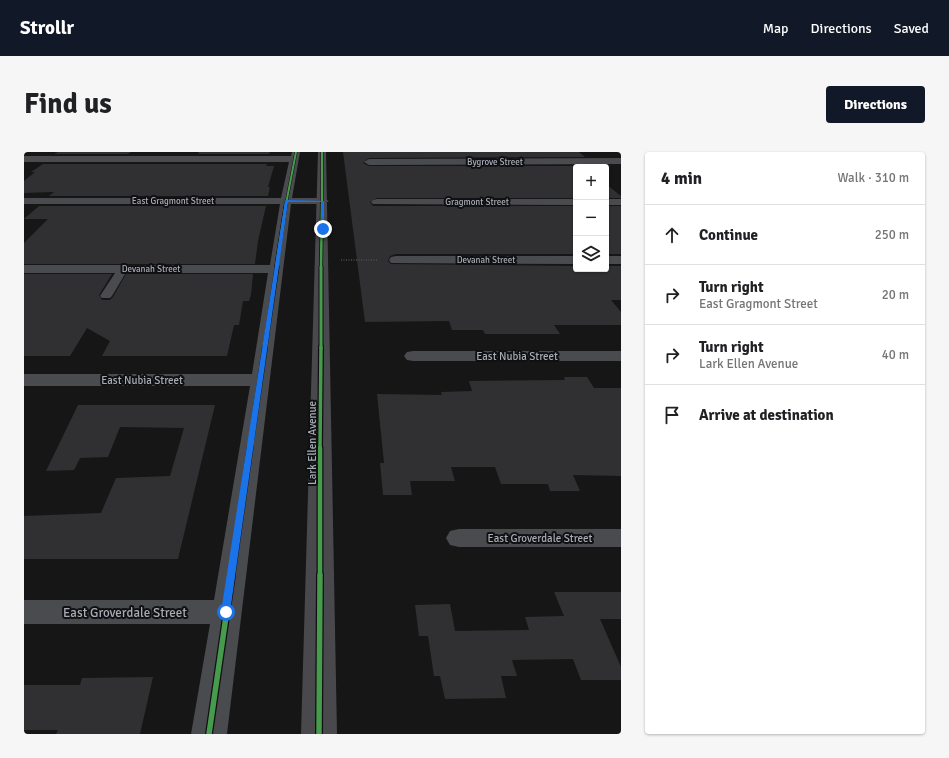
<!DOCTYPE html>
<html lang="en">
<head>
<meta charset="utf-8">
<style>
	body { margin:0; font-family:Signika,sans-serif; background:#f6f6f6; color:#202124 }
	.controls { position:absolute; right:12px; top:12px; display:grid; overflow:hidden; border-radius:4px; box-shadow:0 1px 3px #0004 }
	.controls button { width:36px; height:36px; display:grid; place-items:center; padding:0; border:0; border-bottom:1px solid #e0e0e0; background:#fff; color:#202124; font:20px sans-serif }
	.stop { position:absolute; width:12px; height:12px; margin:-9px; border:3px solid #1a73e8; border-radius:50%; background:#fff }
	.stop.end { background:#1a73e8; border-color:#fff; box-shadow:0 1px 4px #0008 }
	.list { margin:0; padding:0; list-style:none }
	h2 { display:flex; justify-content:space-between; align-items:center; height:52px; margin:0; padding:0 16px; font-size:17px }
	h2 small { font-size:13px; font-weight:400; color:#757577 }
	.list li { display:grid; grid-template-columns:26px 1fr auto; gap:12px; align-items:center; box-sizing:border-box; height:60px; padding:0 16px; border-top:1px solid #e0e0e0 }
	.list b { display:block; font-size:15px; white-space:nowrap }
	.list p { margin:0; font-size:13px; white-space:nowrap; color:#757577 }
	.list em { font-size:13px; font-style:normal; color:#757577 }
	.icon { flex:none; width:22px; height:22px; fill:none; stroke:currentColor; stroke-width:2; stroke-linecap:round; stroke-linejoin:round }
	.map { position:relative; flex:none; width:597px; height:582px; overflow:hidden; border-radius:4px }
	header { display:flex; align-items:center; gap:24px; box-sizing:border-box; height:56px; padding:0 20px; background:#111827; color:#fff }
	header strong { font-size:19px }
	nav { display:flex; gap:22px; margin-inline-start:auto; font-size:14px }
	.intro { display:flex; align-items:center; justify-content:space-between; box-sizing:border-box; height:96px; padding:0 24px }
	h1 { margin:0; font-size:28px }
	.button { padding:10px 18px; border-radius:4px; background:#111827; color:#fff; font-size:14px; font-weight:700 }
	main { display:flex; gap:24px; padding:0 24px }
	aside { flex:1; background:#fff; border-radius:4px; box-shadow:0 1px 3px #0004 }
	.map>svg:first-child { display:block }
</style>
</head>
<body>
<header>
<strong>Strollr</strong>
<nav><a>Map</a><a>Directions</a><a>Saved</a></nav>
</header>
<div class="intro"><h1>Find us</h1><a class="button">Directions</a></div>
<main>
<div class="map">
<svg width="597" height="582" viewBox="0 0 597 582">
	<rect width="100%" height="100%" fill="#161616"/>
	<g fill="#303032">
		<path d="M34 0H107L104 2H30Z"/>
		<path d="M175 0H246L245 2H174Z"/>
		<path d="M319 0H555L561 5 345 6 339 11 345 14H573L575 15H552V46H353L346 50 349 54H552V102H372L366 104 364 109 367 112 552 114V117H582V114H597V148H587L597 160V173H530L536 182H461L459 178H428L425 169 341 170Z"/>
		<path d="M19 12H243L242 14H250L244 35H246L244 44H25L30 40 0 41V29L11 20H7Z"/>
		<path d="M582 32 597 44V46H582Z"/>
		<path d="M15 54H242L234 89 231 112H0V91L24 67H0Z"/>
		<rect x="582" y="54" width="15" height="48"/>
		<path d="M0 122H88L75 143 78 148H86L89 145 102 122H229L227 143 225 149H219L215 173H210L203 204H78L86 189 63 176 46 204H0Z"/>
		<path d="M540 225H563L570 236H597V324L549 323 556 339H526L524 332H477L471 315H427L431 329H386L388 343H359L356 311H360L353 242 418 243 417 240 448 239 445 229 541 228Z"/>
		<path d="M54 253H191L154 407H0V364L77 361 92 326 146 324 160 276 96 275 84 305 56 306 50 318 22 319Z"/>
		<path d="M530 440H597V467H576L597 515V528H557L549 507 488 508 493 524H477L482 546 421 547 416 524H410L404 484H395L391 453 426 452 431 479 505 478 501 465 540 464Z"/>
		<path d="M129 525 116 582H32L34 578H0V533H56L58 526Z"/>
	</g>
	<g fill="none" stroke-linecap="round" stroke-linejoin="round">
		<path stroke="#4c4d50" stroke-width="1.5" stroke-dasharray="1 1.5" stroke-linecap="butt" d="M317 108H354"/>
		<path fill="#4a4b4f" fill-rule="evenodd" d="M99 114 104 117 88 144 86 146H78L76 144 95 115Z"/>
		<g fill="#4a4b4f" fill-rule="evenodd">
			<path d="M268 0H276L268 46H299L305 49 299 52H267L203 582H167L186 472H0V448H190L226 234H0V222H228L244 121H0V113H246L256 52H0V46H257L265 10H0V4H267Z"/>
			<path d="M597 6V12L345 13 340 10 345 7Z"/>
			<path d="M353 47H552V53L349 52 347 50 349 48Z"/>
			<rect x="582" y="47" width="15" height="6"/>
			<path d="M372 104H552V112L367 111 365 108 367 105Z"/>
			<rect x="582" y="104" width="15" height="8"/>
			<path d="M389 199H597V209H389L383 208 380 204 383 200Z"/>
			<path d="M435 377H597V395H435L426 393 422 386 426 379Z"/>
		</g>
		<path fill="#49494d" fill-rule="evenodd" d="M294 0H302L313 582H277Z"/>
		<g stroke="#101012" stroke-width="3">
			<g id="cycleway-far5">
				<path d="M262 52 272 0"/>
				<path d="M298 52V0"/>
			</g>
		</g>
		<g stroke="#101012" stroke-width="4">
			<g id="cycleway-far4">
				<path d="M252 116 262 51"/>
				<path d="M297 116 298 51"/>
			</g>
		</g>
		<g stroke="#101012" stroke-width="5">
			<g id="cycleway-far3">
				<path d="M241 196 253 115"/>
				<path d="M297 196V115"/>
			</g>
		</g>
		<g stroke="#101012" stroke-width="6">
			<g id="cycleway-far2">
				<path d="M226 297 241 195"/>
				<path d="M296 297 297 195"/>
			</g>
		</g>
		<g stroke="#101012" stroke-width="7">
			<g id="cycleway-far1">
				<path d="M208 424 226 296"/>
				<path d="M296 424V296"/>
			</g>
		</g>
		<g stroke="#101012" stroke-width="8">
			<g id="cycleway">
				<path d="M185 582 208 423"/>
				<path d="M295 582 296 423"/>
			</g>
		</g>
		<use href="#cycleway-far5" stroke="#469c4c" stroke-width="2"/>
		<use href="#cycleway-far4" stroke="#469c4c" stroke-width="2.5"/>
		<use href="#cycleway-far3" stroke="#469c4c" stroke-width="3"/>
		<use href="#cycleway-far2" stroke="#469c4c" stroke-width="3.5"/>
		<use href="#cycleway-far1" stroke="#469c4c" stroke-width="4.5"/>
		<use href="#cycleway" stroke="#469c4c" stroke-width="5.5"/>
	</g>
	<path fill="#1a73e8" d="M262 48 300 49V77H297V50H264L206 460 202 463 197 460 261 49Z"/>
	<g text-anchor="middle" stroke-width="4" stroke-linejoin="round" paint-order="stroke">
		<g font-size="9" fill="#a8acb6" stroke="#101012">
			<text x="471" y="13">Bygrove Street</text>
			<text x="149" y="52">East Gragmont Street</text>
			<text x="453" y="53">Gragmont Street</text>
			<text x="462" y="111">Devanah Street</text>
			<text x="127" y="120">Devanah Street</text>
		</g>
		<g font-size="11" fill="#a8acb6" stroke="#101012">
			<text x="493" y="208">East Nubia Street</text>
			<text x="118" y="232">East Nubia Street</text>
			<text transform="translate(288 291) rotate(-90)" y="4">Lark Ellen Avenue</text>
			<text x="516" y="390">East Groverdale Street</text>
		</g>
		<g font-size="13" fill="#a8acb6" stroke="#101012">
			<text x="101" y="465">East Groverdale Street</text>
		</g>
	</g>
</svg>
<div class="controls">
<button>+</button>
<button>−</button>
<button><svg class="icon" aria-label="layers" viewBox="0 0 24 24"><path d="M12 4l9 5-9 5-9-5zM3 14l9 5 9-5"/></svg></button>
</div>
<div class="stop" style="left:202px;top:460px"></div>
<div class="stop end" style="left:299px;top:77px"></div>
</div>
<aside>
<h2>4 min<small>Walk · 310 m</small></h2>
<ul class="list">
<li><svg class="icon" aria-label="ahead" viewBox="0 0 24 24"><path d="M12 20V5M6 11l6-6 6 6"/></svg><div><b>Continue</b></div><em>250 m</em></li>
<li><svg class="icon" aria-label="right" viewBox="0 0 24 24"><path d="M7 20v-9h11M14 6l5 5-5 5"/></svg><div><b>Turn right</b><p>East Gragmont Street</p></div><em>20 m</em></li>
<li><svg class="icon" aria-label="right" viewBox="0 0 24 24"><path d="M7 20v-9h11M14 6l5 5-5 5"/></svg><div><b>Turn right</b><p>Lark Ellen Avenue</p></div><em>40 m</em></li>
<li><svg class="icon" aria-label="arrive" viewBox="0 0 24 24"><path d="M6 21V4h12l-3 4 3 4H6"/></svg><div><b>Arrive at destination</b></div></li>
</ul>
</aside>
</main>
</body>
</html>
